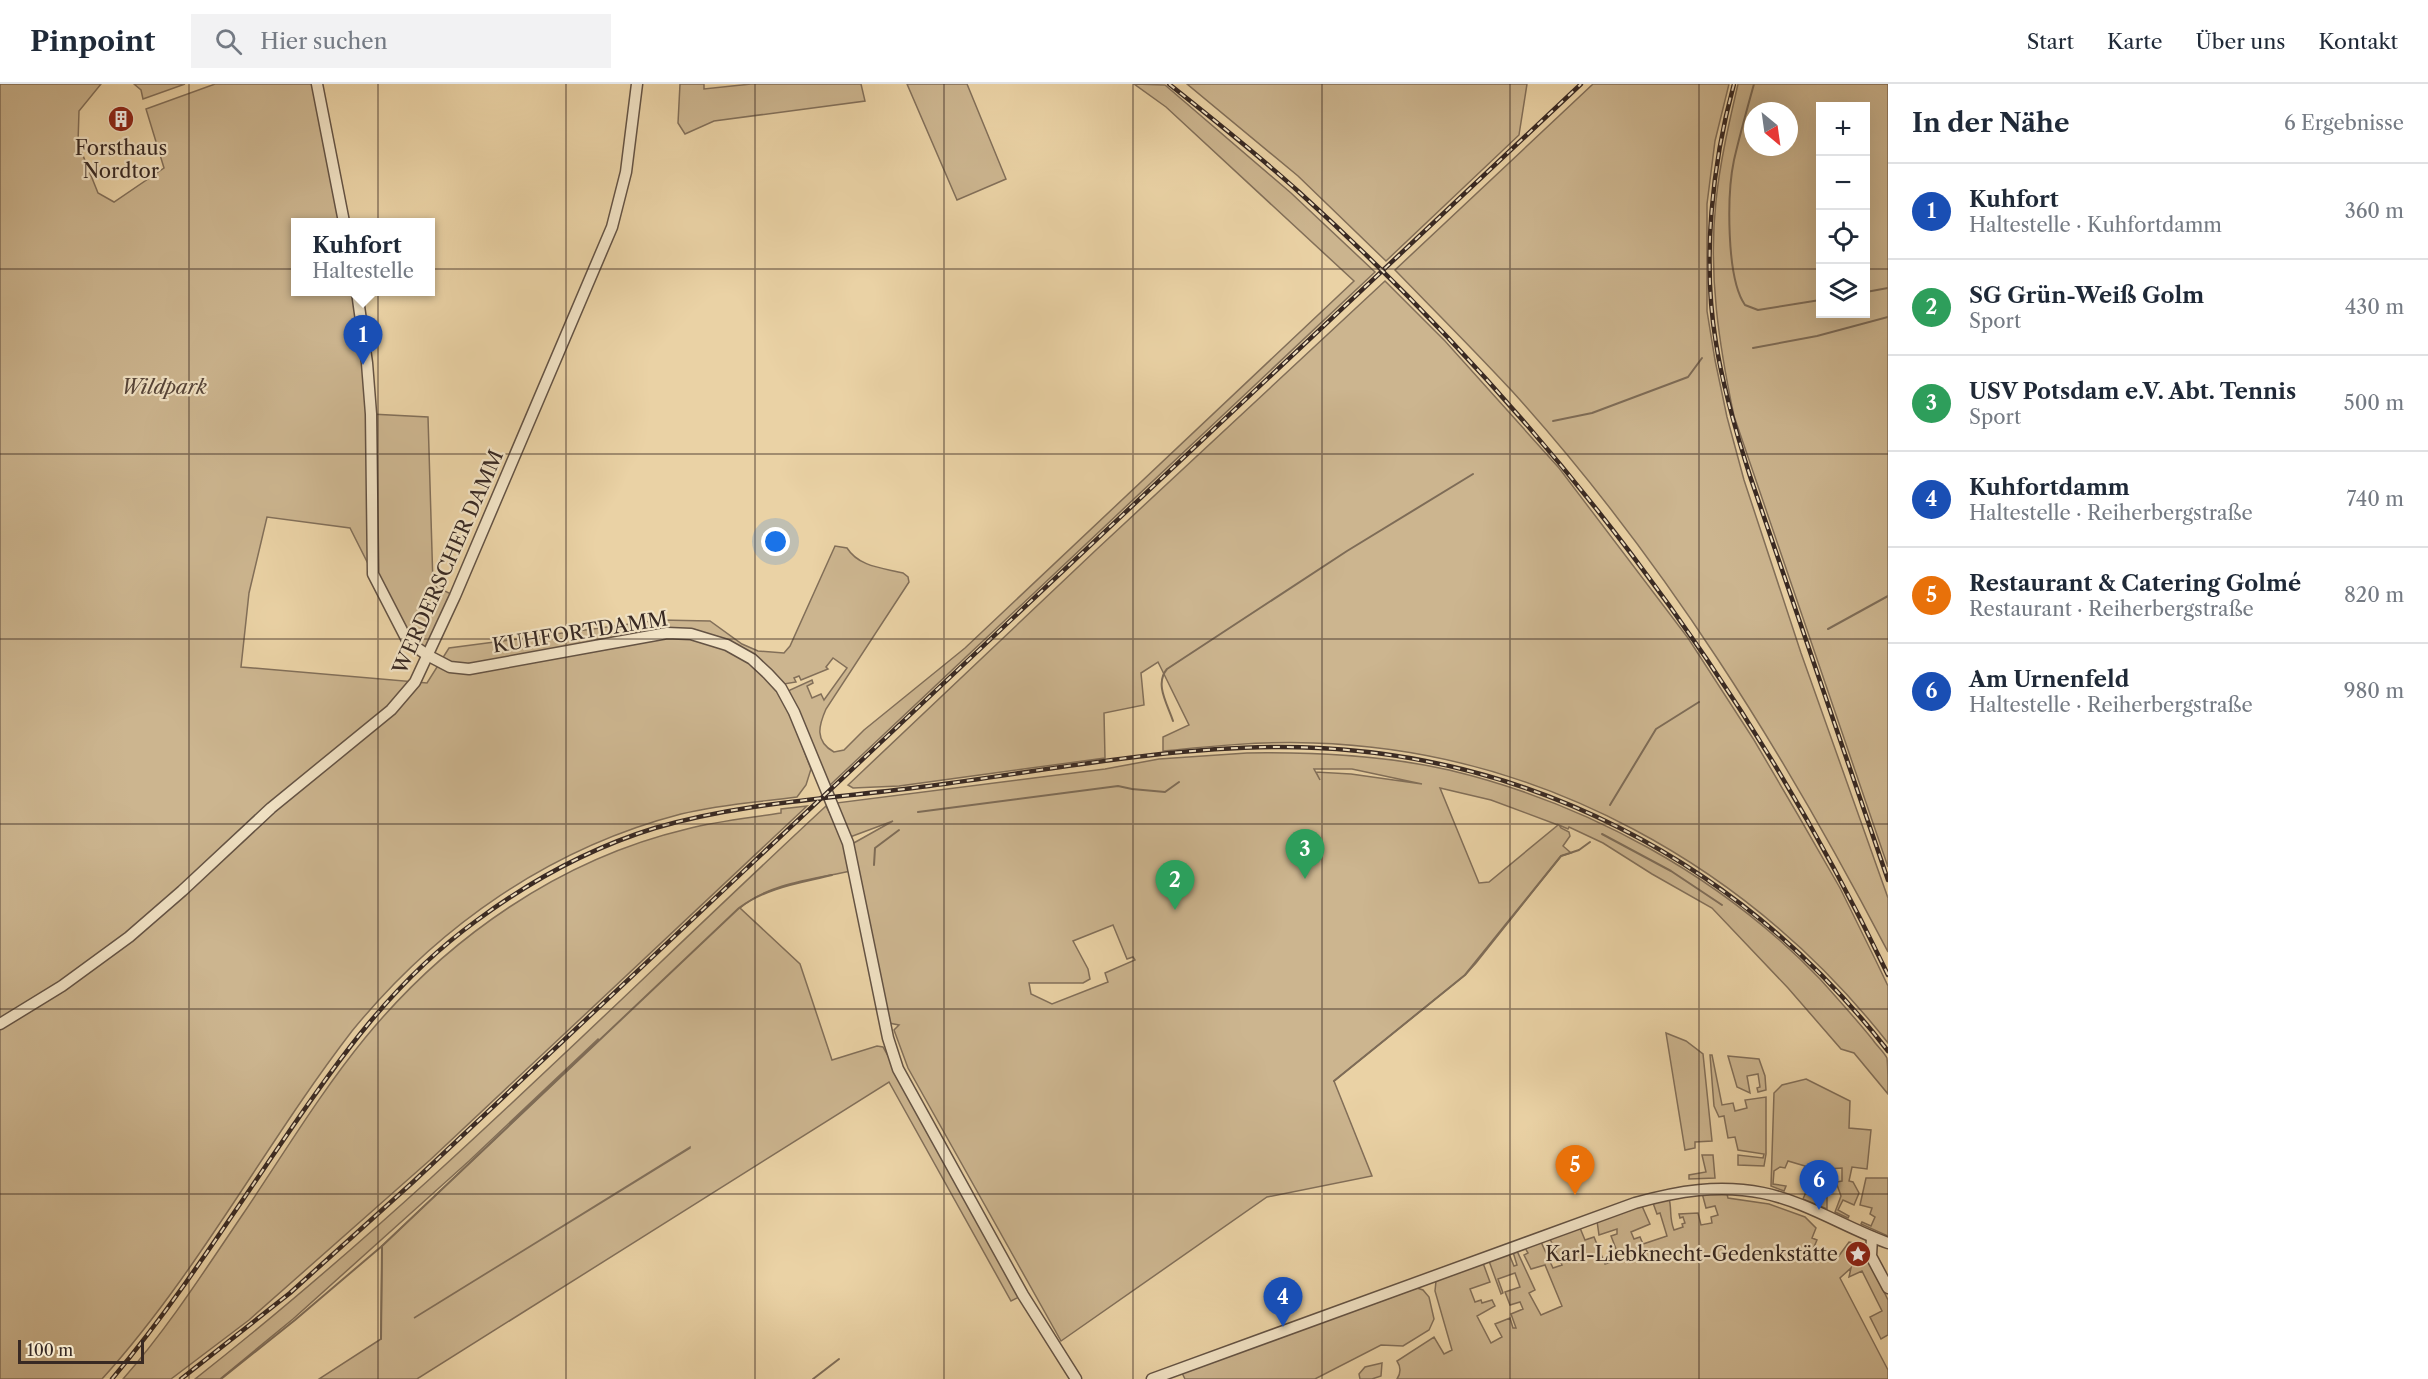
<!DOCTYPE html>
<html lang="de">
<head>
<meta charset="utf-8">
<style>
	body { margin:0; font-family:"Libre Caslon Text",serif; background:#f2f2f3; color:#1f2937 }
	.controls { position:absolute; right:18px; top:18px; display:grid; overflow:hidden; border-radius:0px; box-shadow:0 6px 24px #0002 }
	.controls button { width:54px; height:54px; display:grid; place-items:center; padding:0; border:0; border-bottom:2px solid #e0e1e3; background:#fff; color:#1f2937; font:30px sans-serif }
	.compass { position:absolute; left:1744px; top:18px; width:54px; height:54px; border-radius:50%; background:#fff; box-shadow:0 6px 24px #0002; rotate:151deg }
	.scale { position:absolute; left:18px; bottom:15px; width:126px; box-sizing:border-box; padding-left:6px; border:3px solid #382923; border-top:0; font-size:16px; line-height:21px; white-space:nowrap; color:#382923; -webkit-text-stroke:4px #f1e2c4; paint-order:stroke }
	.you { position:absolute; left:776px; top:458px; width:21px; height:21px; margin:-15px; border:4px solid #fff; border-radius:50%; background:#1a73e8; box-shadow:0 0 0 9px #1a73e833 }
	.badge { display:grid; place-items:center; width:39px; height:39px; border-radius:50%; background:#ea580c; color:#fff; font-size:20px; font-weight:700 }
	.pin { position:absolute; translate:-50% -50px; filter:drop-shadow(0 2px 3px #0008) }
	.pin::after { content:''; position:absolute; top:32px; width:21px; height:18px; background:inherit; clip-path:polygon(0 0,100% 0,50% 100%) }
	.popup { position:absolute; left:291px; top:134px; width:144px; height:78px; box-sizing:border-box; display:grid; place-content:center; border-radius:0px; background:#fff; filter:drop-shadow(0 2px 4px #0005); font-size:20px; white-space:nowrap; color:#747a83 }
	.popup b { font-size:22px; color:#1f2937 }
	.popup::after { content:''; position:absolute; left:50%; top:100%; margin-left:-12px; border:12px solid transparent; border-top-color:#fff }
	.list { margin:0; padding:0; list-style:none }
	h2 { display:flex; justify-content:space-between; align-items:center; height:78px; margin:0; padding:0 24px; font-size:26px }
	h2 small { font-size:20px; font-weight:400; color:#747a83 }
	.list li { display:grid; grid-template-columns:39px 1fr auto; gap:18px; align-items:center; box-sizing:border-box; height:96px; padding:0 24px; border-top:2px solid #e0e1e3 }
	.list b { display:block; font-size:22px; white-space:nowrap }
	.list p { margin:0; font-size:20px; white-space:nowrap; color:#747a83 }
	.list em { font-size:20px; font-style:normal; color:#747a83 }
	.icon { flex:none; width:33px; height:33px; fill:none; stroke:currentColor; stroke-width:2; stroke-linecap:round; stroke-linejoin:round }
	.map { position:relative; flex:none; width:1888px; height:1295px; overflow:hidden }
	header { display:flex; align-items:center; gap:36px; box-sizing:border-box; height:84px; padding:0 30px; background:#fff; border-bottom:2px solid #e0e1e3 }
	header strong { font-size:28px }
	nav { display:flex; gap:33px; margin-inline-start:auto; font-size:21px }
	.search { width:420px; height:54px; background:#f2f2f3; display:flex; align-items:center; gap:15px; box-sizing:border-box; padding:0 21px; border-radius:0px; color:#747a83; font-size:22px }
	main { display:flex }
	aside { flex:1; background:#fff }
	.map>svg:first-child { display:block }
</style>
</head>
<body>
<header>
<strong>Pinpoint</strong>
<div class="search"><svg class="icon" aria-label="search" viewBox="0 0 24 24"><circle cx="10" cy="10" r="6"/><path d="M15 15l6 6"/></svg>Hier suchen</div>
<nav><a>Start</a><a>Karte</a><a>Über uns</a><a>Kontakt</a></nav>
</header>
<main>
<div class="map">
<svg width="1888" height="1295" viewBox="0 0 1888 1295">
	<rect width="100%" height="100%" fill="#ead2a5"/>
	<filter id="stains"><feTurbulence type="fractalNoise" baseFrequency=".00333" numOctaves="4"/><feColorMatrix values="0 0 0 0 .2 0 0 0 0 .09 0 0 0 0 .02 0 0 0 .5 -.17"/></filter>
	<radialGradient id="worn" r=".72"><stop offset=".6" stop-color="#630" stop-opacity="0"/><stop offset="1" stop-color="#630" stop-opacity=".3"/></radialGradient>
	<g fill="#ccb58f" stroke="#826f59" stroke-width="1.5" fill-rule="evenodd">
		<path d="M0 0H101L79 27 78 59 98 109 114 118 164 84 146 25 215 0H315L344 138H296V208H357L369 290 371 330 428 333 433 501 455 512 429 572 414 564 404 551 350 444 267 433 249 509 241 583 427 599 449 564 660 536 710 537 742 560 758 567 784 569 790 562 835 462 847 464C859 483 883 484 903 489L908 493 909 498 826 625C819 641 814 657 834 668L844 666 864 646 965 564 1354 197 1166 23 1134 0 1165 1 1291 109 1375 188 829 702 789 608 790 606 812 596 813 599 807 602 812 614 821 610 824 616 847 584 833 574 826 583 828 585 801 596 799 592 794 594 796 598 784 600C761 578 742 561 712 552L713 560C782 586 786 622 811 685L806 701 797 713C760 718 720 720 681 730 550 764 438 842 352 947 265 1060 198 1189 102 1295H0Z"/>
		<path d="M134 0H185L143 15 141 6Z"/>
		<path d="M680 0H704V5L751 0H861L865 17 714 37 685 50 678 39Z"/>
		<path d="M907 0H967L1006 95 957 116Z"/>
		<path d="M1187 0H1527L1519 51 1386 177 1298 92Z"/>
		<path d="M1593 0H1729L1715 57 1707 120V227L1715 276 1727 333 1744 396 1801 569 1888 814V868C1784 668 1664 475 1512 307 1474 266 1434 226 1395 186Z"/>
		<path d="M1738 0H1888V783L1734 332C1719 261 1708 190 1716 117 1720 78 1729 39 1738 0ZM1820 22H1866V230H1820ZM1753 27H1789V63H1753Z"/>
		<path d="M1385 197 1445 257 1559 384 1688 554 1754 656 1798 731 1840 804 1876 877 1888 902V959C1749 782 1540 666 1313 659 1263 657 1213 662 1163 667V653L1189 641 1158 578 1141 589 1144 621 1104 629 1105 674 899 702 853 704 848 701 1096 466Z"/>
		<path d="M1247 669C1315 668 1383 671 1449 686 1587 719 1721 792 1820 895 1838 915 1856 935 1873 956 1877 962 1884 968 1887 974 1888 983 1888 1000 1888 1010L1854 969 1841 965 1788 904 1712 824 1652 790 1603 759 1569 743 1568 745 1559 741 1561 744 1569 748 1570 752 1563 762 1571 769 1561 772 1476 879 1465 891 1334 997 1372 1092 1267 1113 1061 1257 908 984 894 946 899 941 889 939 852 760 893 737 850 753 836 719 1105 685 1159 675ZM1314 685H1352L1422 700 1351 690 1316 688 1320 696ZM1440 704 1491 716 1558 741 1489 798 1479 799ZM1113 841 1127 875 1133 873 1135 876 1105 889 1108 898 1052 920 1031 910 1029 899H1083L1090 895 1088 885 1073 857Z"/>
		<path d="M807 722 430 1076 249 1236 171 1295H123C168 1244 205 1186 243 1130 283 1071 320 1009 365 954 447 854 560 775 687 745 718 737 750 734 781 729V725Z"/>
		<path d="M826 722 845 760 851 787C814 795 769 799 740 824L800 880 832 976 877 962 883 963 1021 1212 1011 1217 889 998 417 1295H319L381 1255 382 1162 599 956 598 955 469 1077 293 1235 220 1295H195C419 1119 618 915 826 722ZM690 1063V1064L414 1234Z"/>
		<path d="M1666 949 1686 957 1703 970 1712 1057 1695 1058V1064L1685 1066Z"/>
		<path d="M1710 971H1712L1722 1021 1733 1019 1735 1027 1747 1024 1745 1016 1766 1013V1070L1764 1082 1738 1081V1071L1763 1074 1764 1070 1738 1066 1735 1053 1728 1054 1724 1032 1719 1033 1714 1022Z"/>
		<path d="M1728 972 1759 975 1765 992 1766 1006 1758 1008 1757 1004 1760 1003 1758 990 1747 992 1750 1009 1737 1003Z"/>
		<path d="M1806 995 1850 1017 1849 1044 1871 1046 1867 1085 1852 1083 1849 1097 1853 1098 1859 1109 1854 1121 1843 1116 1838 1126 1849 1132 1848 1134 1835 1128 1841 1112 1836 1098 1842 1097V1084L1827 1085V1125L1803 1115 1812 1094 1802 1090 1805 1082 1788 1077 1785 1084 1780 1083 1774 1087 1773 1100 1786 1102 1784 1107 1771 1102 1774 1009 1782 1001Z"/>
		<path d="M1702 1071H1713L1715 1094 1689 1095V1091L1706 1088Z"/>
		<path d="M1866 1094H1888V1152L1861 1140 1862 1138 1871 1142 1875 1133 1870 1130 1872 1124 1860 1121Z"/>
		<path d="M1702 1109 1727 1110 1728 1114 1769 1120 1805 1133 1816 1144 1812 1154 1817 1156 1814 1163 1838 1173 1849 1158 1854 1159 1862 1163 1888 1216V1251L1881 1255 1870 1233 1882 1227 1862 1187 1849 1193 1851 1184 1840 1194 1888 1286V1295H1397C1401 1289 1401 1283 1397 1277L1434 1253 1444 1270 1452 1266 1435 1207 1436 1197 1483 1179 1490 1198 1470 1205 1475 1218 1481 1216 1482 1219 1492 1216 1495 1222 1477 1232 1491 1259 1502 1253 1495 1240 1510 1234 1513 1244H1516L1511 1230 1523 1225 1520 1218 1510 1221 1505 1208 1520 1203 1515 1189 1498 1195 1503 1209 1501 1210 1489 1177 1509 1170 1514 1182 1517 1181 1513 1168 1517 1167 1535 1206 1529 1209 1541 1231 1562 1222 1545 1181 1531 1185 1524 1171 1528 1169 1525 1164 1541 1158 1553 1184 1562 1181 1550 1155 1580 1144 1585 1156 1594 1153 1605 1180 1620 1175 1611 1152 1617 1150V1145L1599 1151 1597 1137 1642 1122 1650 1140 1631 1148 1634 1155 1640 1153 1643 1160 1667 1152 1660 1129 1657 1130 1653 1119 1669 1114C1672 1126 1669 1134 1674 1146L1683 1143 1682 1140 1685 1139 1683 1133 1680 1134 1679 1130 1698 1129 1701 1141 1712 1139 1711 1133 1718 1131 1715 1122 1706 1124Z"/>
		<path d="M1417 1204 1423 1206 1429 1213 1434 1235 1429 1246 1403 1262 1381 1261 1315 1295H1185L1182 1289Z"/>
		<path d="M1382 1279 1381 1292 1372 1295H1360L1359 1290 1365 1283Z"/>
	</g>
	<g fill="none" stroke-linecap="round" stroke-linejoin="round">
		<g stroke="#7e6c57" stroke-width="2">
			<path d="M1754 0C1747 25 1740 50 1734 76 1727 109 1726 194 1745 221L1758 226 1820 216"/>
			<path d="M1866 208 1888 204"/>
			<path d="M1753 264 1817 252 1888 233"/>
			<path d="M1553 337 1592 329 1688 293 1702 274"/>
			<path d="M1828 545 1888 512"/>
			<path d="M1173 637C1168 621 1154 600 1167 585L1347 467 1473 390"/>
			<path d="M1610 721 1656 645 1699 618"/>
			<path d="M918 728 1118 702 1132 705 1165 708 1179 698"/>
			<path d="M1602 750 1671 787 1722 821"/>
			<path d="M874 781 875 764 899 746"/>
			<path d="M1334 997 1465 891 1561 772 1579 766 1590 758"/>
			<path d="M381 1255 382 1162"/>
			<path d="M221 1295 295 1236 382 1162 739 824C767 803 800 799 832 791"/>
			<path d="M813 1295 839 1275"/>
		</g>
		<g stroke="#645344" stroke-width="13">
			<g id="minor">
				<path d="M317 0 344 138"/>
				<path d="M357 208 367 279 371 330 373 490 408 558 429 572 450 583 469 585 667 549 691 550 727 561 752 575 768 590 781 604 794 628 848 759 888 954 898 985 1023 1211 1076 1295"/>
				<path d="M0 940 62 902 129 853 182 807 271 724 391 626 415 598 455 512 612 143 626 88 637 0"/>
				<path d="M1872 1153 1871 1172 1888 1204"/>
				<path d="M1152 1295 1635 1119C1678 1107 1719 1100 1763 1109 1807 1118 1846 1144 1888 1159"/>
			</g>
		</g>
		<use href="#minor" stroke="#f1e2c4" stroke-width="10"/>
		<g stroke="#382923" stroke-width="4.5">
			<g id="rail">
				<path d="M1169 0C1213 35 1257 70 1299 108 1542 328 1747 594 1888 891"/>
				<path d="M1734 0C1712 80 1702 176 1716 259 1723 304 1736 348 1750 392L1888 796"/>
				<path d="M112 1295C174 1221 226 1140 280 1061 337 977 393 897 476 837 530 797 590 764 655 744 743 718 839 714 929 702 1044 687 1165 663 1280 663 1521 663 1741 777 1888 967"/>
				<path d="M181 1295 290 1209 413 1098 1581 0"/>
			</g>
		</g>
		<use href="#rail" stroke="#f1e2c4" stroke-width="2" stroke-dasharray="7" stroke-linecap="butt"/>
	</g>
	<path fill="none" stroke="#382923" stroke-width="1.5" stroke-opacity="0.55" d="M189 0V1295M378 0V1295M566 0V1295M755 0V1295M944 0V1295M1133 0V1295M1322 0V1295M1510 0V1295M1699 0V1295M0 185H1820M1866 185H1888M0 370H1888M0 555H1888M0 740H1888M0 925H1888M0 1110H1888"/>
	<defs>
		<g id="building-disc" transform="scale(1.35)"><circle r="9.5" fill="#8f2418" stroke="#f1e2c4"/><path d="M-4-6H4V6H1V3H-1V6H-4ZM-2.5-4.3h1.7v1.8h-1.7ZM.8-4.3h1.7v1.8H.8ZM-2.5-1h1.7V.8h-1.7ZM.8-1h1.7V.8H.8Z" fill="#fff"/></g>
		<g id="sight-disc" transform="scale(1.35)"><circle r="9.5" fill="#8f2418" stroke="#f1e2c4"/><path d="M0-6L1.8-2.2L6-1.7L2.9 1.2L3.7 5.4L0 3.3L-3.7 5.4L-2.9 1.2L-6-1.7L-1.8-2.2Z" fill="#fff"/></g>
	</defs>
	<g fill-rule="evenodd">
		<use href="#building-disc" x="121" y="35"/>
		<use href="#sight-disc" x="1858" y="1170"/>
	</g>
	<g text-anchor="middle" stroke-width="4.5" stroke-linejoin="round" paint-order="stroke">
		<g font-size="20" fill="#382923" stroke="#f1e2c4">
			<text x="121" y="71">Forsthaus<tspan x="121" dy="23">Nordtor</tspan></text>
			<text x="1838" y="1177" text-anchor="end">Karl-Liebknecht-Gedenkstätte</text>
		</g>
		<g font-size="20" font-style="italic" fill="#564539" stroke="#f1e2c4">
			<text x="164" y="310">Wildpark</text>
		</g>
		<g font-size="20" fill="#382923" stroke="#f1e2c4">
			<text transform="translate(448 478) rotate(-66)" y="7">WERDERSCHER DAMM</text>
			<text transform="translate(580 548) rotate(-9)" y="7">KUHFORTDAMM</text>
		</g>
	</g>
	<rect width="100%" height="100%" filter="url(#stains)"/>
	<rect width="100%" height="100%" fill="url(#worn)"/>
</svg>
<div class="controls">
<button>+</button>
<button>−</button>
<button><svg class="icon" aria-label="locate" viewBox="0 0 24 24"><circle cx="12" cy="12" r="6"/><path d="M12 2v4M12 18v4M2 12h4M18 12h4"/></svg></button>
<button><svg class="icon" aria-label="layers" viewBox="0 0 24 24"><path d="M12 4l9 5-9 5-9-5zM3 14l9 5 9-5"/></svg></button>
</div>
<svg class="compass" viewBox="-18 -18 36 36"><path d="M0-13l5 13h-10z" fill="#e53935"/><path d="M0 13l5-13h-10z" fill="#747a83"/></svg>
<div class="scale">100 m</div>
<div class="you"></div>
<div class="pin badge" style="left:363px;top:281px;background:#1a4fb4">1</div>
<div class="popup"><b>Kuhfort</b>Haltestelle</div>
<div class="pin badge" style="left:1175px;top:826px;background:#2e9e5b">2</div>
<div class="pin badge" style="left:1305px;top:795px;background:#2e9e5b">3</div>
<div class="pin badge" style="left:1283px;top:1243px;background:#1a4fb4">4</div>
<div class="pin badge" style="left:1575px;top:1111px;background:#e8710a">5</div>
<div class="pin badge" style="left:1819px;top:1126px;background:#1a4fb4">6</div>
</div>
<aside>
<h2>In der Nähe<small>6 Ergebnisse</small></h2>
<ul class="list">
<li><span class="badge" style="background:#1a4fb4">1</span><div><b>Kuhfort</b><p>Haltestelle · Kuhfortdamm</p></div><em>360 m</em></li>
<li><span class="badge" style="background:#2e9e5b">2</span><div><b>SG Grün-Weiß Golm</b><p>Sport</p></div><em>430 m</em></li>
<li><span class="badge" style="background:#2e9e5b">3</span><div><b>USV Potsdam e.V. Abt. Tennis</b><p>Sport</p></div><em>500 m</em></li>
<li><span class="badge" style="background:#1a4fb4">4</span><div><b>Kuhfortdamm</b><p>Haltestelle · Reiherbergstraße</p></div><em>740 m</em></li>
<li><span class="badge" style="background:#e8710a">5</span><div><b>Restaurant &amp; Catering Golmé</b><p>Restaurant · Reiherbergstraße</p></div><em>820 m</em></li>
<li><span class="badge" style="background:#1a4fb4">6</span><div><b>Am Urnenfeld</b><p>Haltestelle · Reiherbergstraße</p></div><em>980 m</em></li>
</ul>
</aside>
</main>
</body>
</html>
